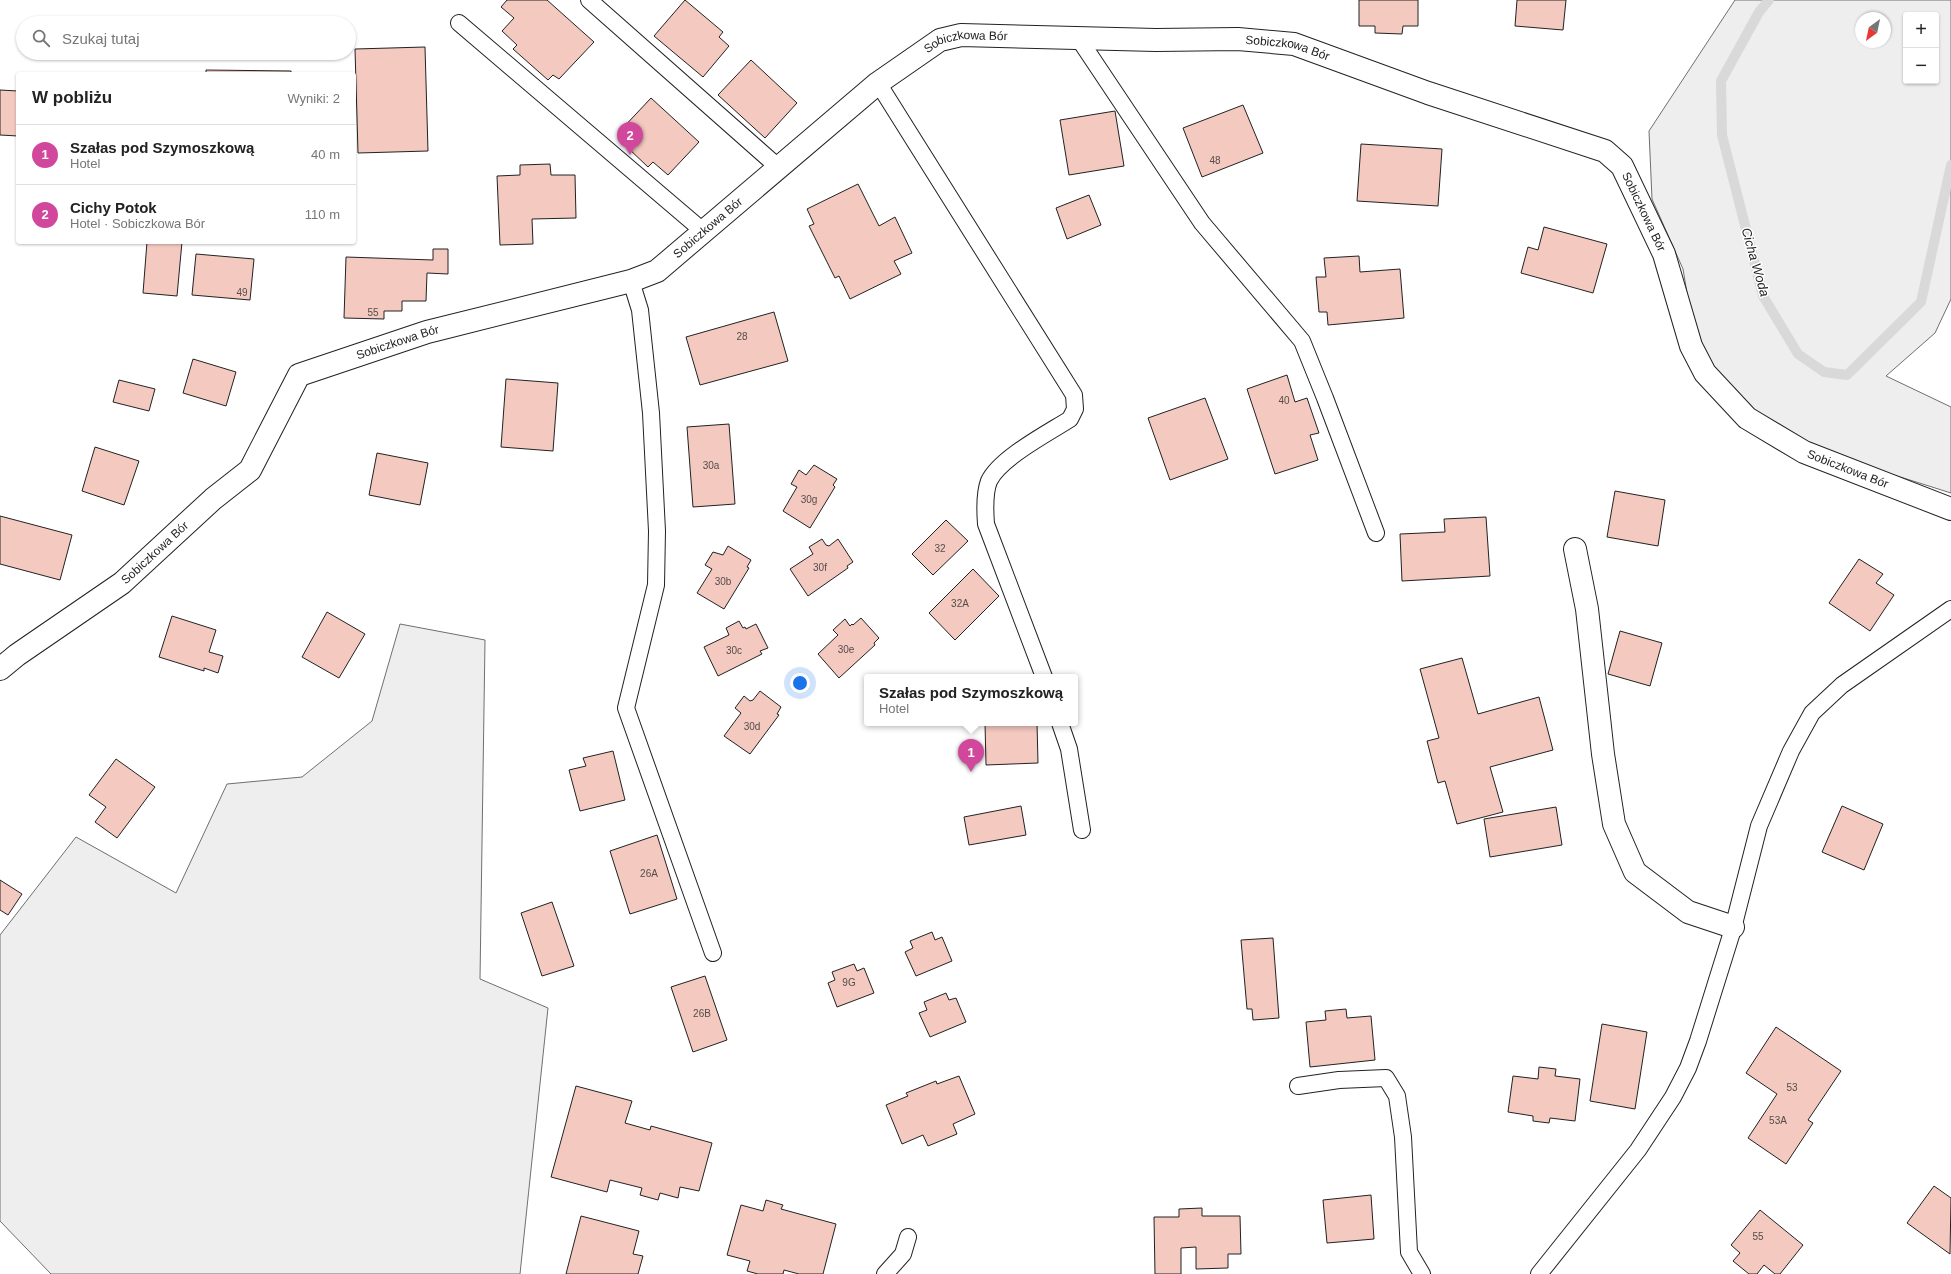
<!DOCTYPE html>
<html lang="pl">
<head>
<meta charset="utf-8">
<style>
	body { margin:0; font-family:Arial,sans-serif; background:#f6f6f6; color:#222 }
	.controls { position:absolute; right:12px; top:12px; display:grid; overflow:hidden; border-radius:4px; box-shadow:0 1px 3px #0004 }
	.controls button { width:36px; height:36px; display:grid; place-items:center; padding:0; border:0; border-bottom:1px solid #e0e0e0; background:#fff; color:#222; font:20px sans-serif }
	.compass { position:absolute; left:1855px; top:12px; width:36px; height:36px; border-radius:50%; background:#fff; box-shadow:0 1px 3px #0004; rotate:213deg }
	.you { position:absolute; left:800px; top:683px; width:14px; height:14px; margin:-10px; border:3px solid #fff; border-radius:50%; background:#1a73e8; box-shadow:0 0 0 6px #1a73e833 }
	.badge { display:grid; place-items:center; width:26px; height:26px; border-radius:50%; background:#7c3aed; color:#fff; font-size:13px; font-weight:700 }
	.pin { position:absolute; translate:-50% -33px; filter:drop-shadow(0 1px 2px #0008) }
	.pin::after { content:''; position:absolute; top:21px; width:14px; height:12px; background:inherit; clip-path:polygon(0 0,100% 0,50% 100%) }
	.popup { position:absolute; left:864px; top:674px; width:214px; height:52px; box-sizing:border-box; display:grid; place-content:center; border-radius:4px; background:#fff; filter:drop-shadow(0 1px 3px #0005); font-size:13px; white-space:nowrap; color:#767676 }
	.popup b { font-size:15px; color:#222 }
	.popup::after { content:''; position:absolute; left:50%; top:100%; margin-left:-8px; border:8px solid transparent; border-top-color:#fff }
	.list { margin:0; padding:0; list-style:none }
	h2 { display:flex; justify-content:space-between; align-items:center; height:52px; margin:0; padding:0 16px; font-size:17px }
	h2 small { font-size:13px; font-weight:400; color:#767676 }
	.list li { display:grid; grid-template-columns:26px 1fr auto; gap:12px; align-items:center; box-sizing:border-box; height:60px; padding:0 16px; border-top:1px solid #e0e0e0 }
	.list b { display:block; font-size:15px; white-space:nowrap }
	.list p { margin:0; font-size:13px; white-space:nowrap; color:#767676 }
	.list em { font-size:13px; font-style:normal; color:#767676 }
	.icon { flex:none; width:22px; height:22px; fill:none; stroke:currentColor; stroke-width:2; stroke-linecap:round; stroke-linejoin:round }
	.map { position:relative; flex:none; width:1951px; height:1274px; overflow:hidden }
	.search { position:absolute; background:#fff; box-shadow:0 1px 3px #0004; left:16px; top:16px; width:340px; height:44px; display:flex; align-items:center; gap:10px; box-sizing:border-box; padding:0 14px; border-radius:22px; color:#767676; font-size:15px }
	.panel { position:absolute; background:#fff; box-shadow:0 1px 3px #0004; left:16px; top:72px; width:340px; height:172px; border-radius:4px }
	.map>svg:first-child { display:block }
</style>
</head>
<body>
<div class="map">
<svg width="1951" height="1274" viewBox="0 0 1951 1274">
	<rect width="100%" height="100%" fill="#fff"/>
	<g fill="#eee" stroke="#6f6f6f" fill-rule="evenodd">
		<path d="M1735 0H1951V299L1935 333 1886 376 1951 407V493L1856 463 1747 418 1698 359 1683 269 1652 199 1649 131ZM1906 15H1936V81H1906ZM1861 18H1885V42H1861Z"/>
		<path d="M400 624 485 640 480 979 548 1008 520 1274H51L0 1221V935L76 837 176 893 227 784 302 777 372 721Z"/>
	</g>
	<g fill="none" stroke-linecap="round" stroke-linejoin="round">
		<path stroke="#d9d9d9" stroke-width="10" d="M1769 0 1759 12 1721 81 1722 135 1763 296 1798 354 1824 372 1847 375 1921 302 1951 165"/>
	</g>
	<g fill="#f3c9c0" stroke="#222">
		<path d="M507 0H547L594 42 559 79 553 75 548 80 513 49 517 45 502 31 514 18 501 7Z"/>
		<path d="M685 0 723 32 719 37 729 46 703 77 654 36Z"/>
		<path d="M1359 0H1418V26H1403L1402 34 1375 33V26H1359Z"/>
		<path d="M1517 0H1566L1563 30 1515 26Z"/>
		<path d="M425 47 428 151 358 153 355 49Z"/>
		<path d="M751 60 797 103 765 138 718 95Z"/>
		<path d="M206 70 291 71V74H206Z"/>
		<path d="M0 90 18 91V136L0 135Z"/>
		<path d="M651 98 699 142 668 175 653 162 648 167 627 147 632 142 620 131Z"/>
		<path d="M1243 105 1263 153 1202 177 1183 128Z"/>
		<path d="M1115 111 1124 166 1069 175 1060 120Z"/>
		<path d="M1361 144 1442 149 1438 206 1357 201Z"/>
		<path d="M550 164 551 175H575L576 218 532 219 533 244 500 245 497 176 520 175V165Z"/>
		<path d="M858 184 879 226 895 217 912 253 894 261 901 274 850 299 839 276 835 278 809 226 814 224 807 209Z"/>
		<path d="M1089 195 1101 225 1067 239 1056 208Z"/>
		<path d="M1544 227 1607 244 1593 293 1521 273 1528 247 1538 250Z"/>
		<path d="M147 242H182L177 296 143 293Z"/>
		<path d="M433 249H448V274L427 273 426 301H402V311H384V319L344 318 346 257 433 260Z"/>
		<path d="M196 254 254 259 250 300 192 295Z"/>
		<path d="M1359 256 1360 272 1400 269 1404 318 1328 325 1327 312H1319L1316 277H1326L1324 258Z"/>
		<path d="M774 312 788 361 700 385 686 337Z"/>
		<path d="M193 359 236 372 226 406 183 393Z"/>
		<path d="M1287 375 1295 402 1307 398 1319 433 1310 435 1318 460 1275 474 1247 389Z"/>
		<path d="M506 379 558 383 553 451 501 447Z"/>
		<path d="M119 380 155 389 149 411 113 402Z"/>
		<path d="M1205 398 1228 459 1170 480 1148 418Z"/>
		<path d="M729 424 735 504 693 507 687 427Z"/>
		<path d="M95 447 139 461 124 505 82 491Z"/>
		<path d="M377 453 428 463 420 505 369 495Z"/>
		<path d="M814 465 837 479 833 485 835 487 810 528 783 511 797 487 791 484 799 470 806 475Z"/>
		<path d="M1615 491 1665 500 1658 546 1607 537Z"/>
		<path d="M0 516 72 535 60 580 0 564Z"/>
		<path d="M1486 517 1490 576 1402 581 1400 534 1445 532 1444 519Z"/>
		<path d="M946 520 968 541 933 575 912 554Z"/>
		<path d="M822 539 826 545 829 546 838 539 853 562 847 566 848 568 808 596 790 569 813 554 809 547Z"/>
		<path d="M728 546 751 560 747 567 749 568 724 609 697 593 712 569 705 565 713 552 723 555Z"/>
		<path d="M1859 559 1883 574 1876 583 1894 595 1870 631 1829 603Z"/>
		<path d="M973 569 999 596 955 640 929 613Z"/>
		<path d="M327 612 365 634 339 678 302 657Z"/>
		<path d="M172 616 216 630 209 652 223 656 218 673 204 668V671L159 657Z"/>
		<path d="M861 618 879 638 874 643 875 645 839 678 818 654 838 635 833 630 845 619 850 626 852 624 853 625Z"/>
		<path d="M739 621 743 628 745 627 746 629 756 624 768 648 760 651 762 654 718 676 704 647 729 635 726 628Z"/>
		<path d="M1620 631 1662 643 1650 686 1608 674Z"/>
		<path d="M1462 658 1478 714 1539 697 1553 750 1490 767 1503 812 1457 824 1445 781 1438 783 1427 741 1439 738 1420 669Z"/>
		<path d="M760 691 781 707 777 714 779 715 750 754 724 736 741 713 735 708 744 696 750 701 753 700Z"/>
		<path d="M985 723H1037L1038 763 986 765Z"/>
		<path d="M613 751 625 800 580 811 569 770 586 766 583 758Z"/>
		<path d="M116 759 155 787 117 838 95 822 106 807 89 795Z"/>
		<path d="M1021 806 1026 835 969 845 964 817Z"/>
		<path d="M1842 806 1883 824 1864 870 1822 852Z"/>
		<path d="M1556 807 1562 845 1490 857 1484 819Z"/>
		<path d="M657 835 677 899 630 914 610 851Z"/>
		<path d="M0 880 22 894 8 915 0 910Z"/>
		<path d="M552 902 574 966 542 976 521 913Z"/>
		<path d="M932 932 935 940 942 937 952 961 916 976 905 952 913 948 910 941Z"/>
		<path d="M1273 938 1279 1018 1253 1020 1252 1009H1247L1241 940Z"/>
		<path d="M854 964 857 971 864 968 874 993 837 1007 828 983 835 980 832 972Z"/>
		<path d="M705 976 727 1040 693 1052 671 987Z"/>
		<path d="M946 993 949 1000 956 998 966 1022 930 1037 919 1013 927 1010 924 1002Z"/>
		<path d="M1346 1009 1347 1018 1371 1016 1375 1060 1310 1067 1306 1022 1326 1020 1325 1011Z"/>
		<path d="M1602 1024 1647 1032 1635 1109 1590 1101Z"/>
		<path d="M1776 1027 1841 1071 1808 1120 1813 1123 1786 1164 1748 1138 1777 1094 1746 1073Z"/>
		<path d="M1539 1067 1556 1069 1555 1076 1580 1079 1575 1121 1550 1118 1549 1123 1533 1121V1116L1508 1112 1513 1076 1538 1079Z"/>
		<path d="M959 1076 975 1114 953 1124 957 1134 928 1146 923 1135 902 1144 886 1105 908 1096 906 1093 936 1081 937 1084Z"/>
		<path d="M576 1086 632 1101 625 1123 650 1130 651 1126 712 1143 699 1191 680 1187 678 1198 660 1193 658 1200 640 1195 642 1188 610 1180 607 1192 551 1177Z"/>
		<path d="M1934 1186 1951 1198 1950 1254 1907 1223Z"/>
		<path d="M1371 1195 1374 1239 1327 1243 1323 1200Z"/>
		<path d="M766 1200 783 1205 781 1209 836 1224 823 1274H799L784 1270 783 1274H758L747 1271 750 1261 727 1255 741 1205 763 1211Z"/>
		<path d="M1202 1208V1216H1240L1241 1254H1228V1268L1196 1269V1247L1181 1248V1274H1155L1154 1217H1179V1209Z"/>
		<path d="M1760 1210 1803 1245 1780 1274H1775L1764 1265 1757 1274H1749L1733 1261 1740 1253 1731 1245Z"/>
		<path d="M581 1216 639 1231 633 1254 643 1256 638 1274H566Z"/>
	</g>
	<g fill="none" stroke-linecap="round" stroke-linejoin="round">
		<g stroke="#222" stroke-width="18">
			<g id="lane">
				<path d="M589 0 778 167"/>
				<path d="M459 23 703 231"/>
				<path d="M1079 39 1202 223 1302 341 1325 398 1376 533"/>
				<path d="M878 83 1074 395 1075 409 1070 419C1048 433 1000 458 989 481 984 494 985 511 986 524L1044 677"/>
				<path d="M631 281 640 310 651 413 657 531 656 585 626 708 713 953"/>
				<path d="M1060 723 1069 749 1082 830"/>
				<path d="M1298 1086 1339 1080 1386 1078 1397 1096 1403 1137 1409 1252 1422 1274"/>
				<path d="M885 1274 903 1254 908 1237"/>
				<path d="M1539 1274 1638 1150 1673 1097 1688 1068 1698 1041 1732 932 1759 826 1791 751 1812 713 1842 685 1951 609"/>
			</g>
		</g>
		<g stroke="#222" stroke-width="24">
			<g id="street">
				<path d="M1575 549 1587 609 1603 754 1614 824 1635 872 1688 912 1733 927"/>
				<path id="s1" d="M0 669 17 655 122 583 213 499 250 470 299 375 427 332 631 281 657 271 878 83 940 40 961 35 1156 40 1238 39 1294 44 1428 93 1605 151 1622 166 1664 254 1691 346 1705 373 1747 418 1804 452 1951 509"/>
			</g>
		</g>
		<use href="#lane" stroke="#fff" stroke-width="16"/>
		<use href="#street" stroke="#fff" stroke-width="22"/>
	</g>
	<g text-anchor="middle" stroke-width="3" stroke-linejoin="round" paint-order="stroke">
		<g font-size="10" fill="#564c4a">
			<text x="1215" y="164">48</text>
			<text x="242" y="296">49</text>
			<text x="373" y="316">55</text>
			<text x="742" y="340">28</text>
			<text x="1284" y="404">40</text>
			<text x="711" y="469">30a</text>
			<text x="809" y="503">30g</text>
			<text x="940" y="552">32</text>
			<text x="820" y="571">30f</text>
			<text x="723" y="585">30b</text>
			<text x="960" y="607">32A</text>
			<text x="846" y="653">30e</text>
			<text x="734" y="654">30c</text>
			<text x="752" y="730">30d</text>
			<text x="649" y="877">26A</text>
			<text x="849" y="986">9G</text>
			<text x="702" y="1017">26B</text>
			<text x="1792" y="1091">53</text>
			<text x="1778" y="1124">53A</text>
			<text x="1758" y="1240">55</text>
		</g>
		<g font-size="12" fill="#222" stroke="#fff">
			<text dy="4" stroke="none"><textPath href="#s1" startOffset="1191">Sobiczkowa Bór</textPath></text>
			<text dy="4" stroke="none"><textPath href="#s1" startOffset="1515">Sobiczkowa Bór</textPath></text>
			<text dy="4" stroke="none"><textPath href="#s1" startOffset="1923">Sobiczkowa Bór</textPath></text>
			<text dy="4" stroke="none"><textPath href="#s1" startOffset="867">Sobiczkowa Bór</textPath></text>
			<text dy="4" stroke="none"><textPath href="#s1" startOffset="531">Sobiczkowa Bór</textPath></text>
			<text dy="4" stroke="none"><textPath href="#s1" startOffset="2271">Sobiczkowa Bór</textPath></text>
			<text dy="4" stroke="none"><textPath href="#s1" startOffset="194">Sobiczkowa Bór</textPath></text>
		</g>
		<g font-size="13" font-style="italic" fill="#222" stroke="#fff">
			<text transform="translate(1756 262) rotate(74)" y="5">Cicha Woda</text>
		</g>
	</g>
</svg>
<div class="controls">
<button>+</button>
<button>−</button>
</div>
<svg class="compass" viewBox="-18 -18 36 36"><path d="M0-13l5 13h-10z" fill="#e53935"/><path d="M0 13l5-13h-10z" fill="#767676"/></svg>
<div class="you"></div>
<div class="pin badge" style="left:971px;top:772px;background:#d1479c">1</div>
<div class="popup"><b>Szałas pod Szymoszkową</b>Hotel</div>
<div class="pin badge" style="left:630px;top:155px;background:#d1479c">2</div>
<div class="search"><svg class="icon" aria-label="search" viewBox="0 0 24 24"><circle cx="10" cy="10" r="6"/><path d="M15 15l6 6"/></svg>Szukaj tutaj</div>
<section class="panel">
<h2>W pobliżu<small>Wyniki: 2</small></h2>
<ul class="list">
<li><span class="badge" style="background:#d1479c">1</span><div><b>Szałas pod Szymoszkową</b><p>Hotel</p></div><em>40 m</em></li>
<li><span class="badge" style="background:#d1479c">2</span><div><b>Cichy Potok</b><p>Hotel · Sobiczkowa Bór</p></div><em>110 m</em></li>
</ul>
</section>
</div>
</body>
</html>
